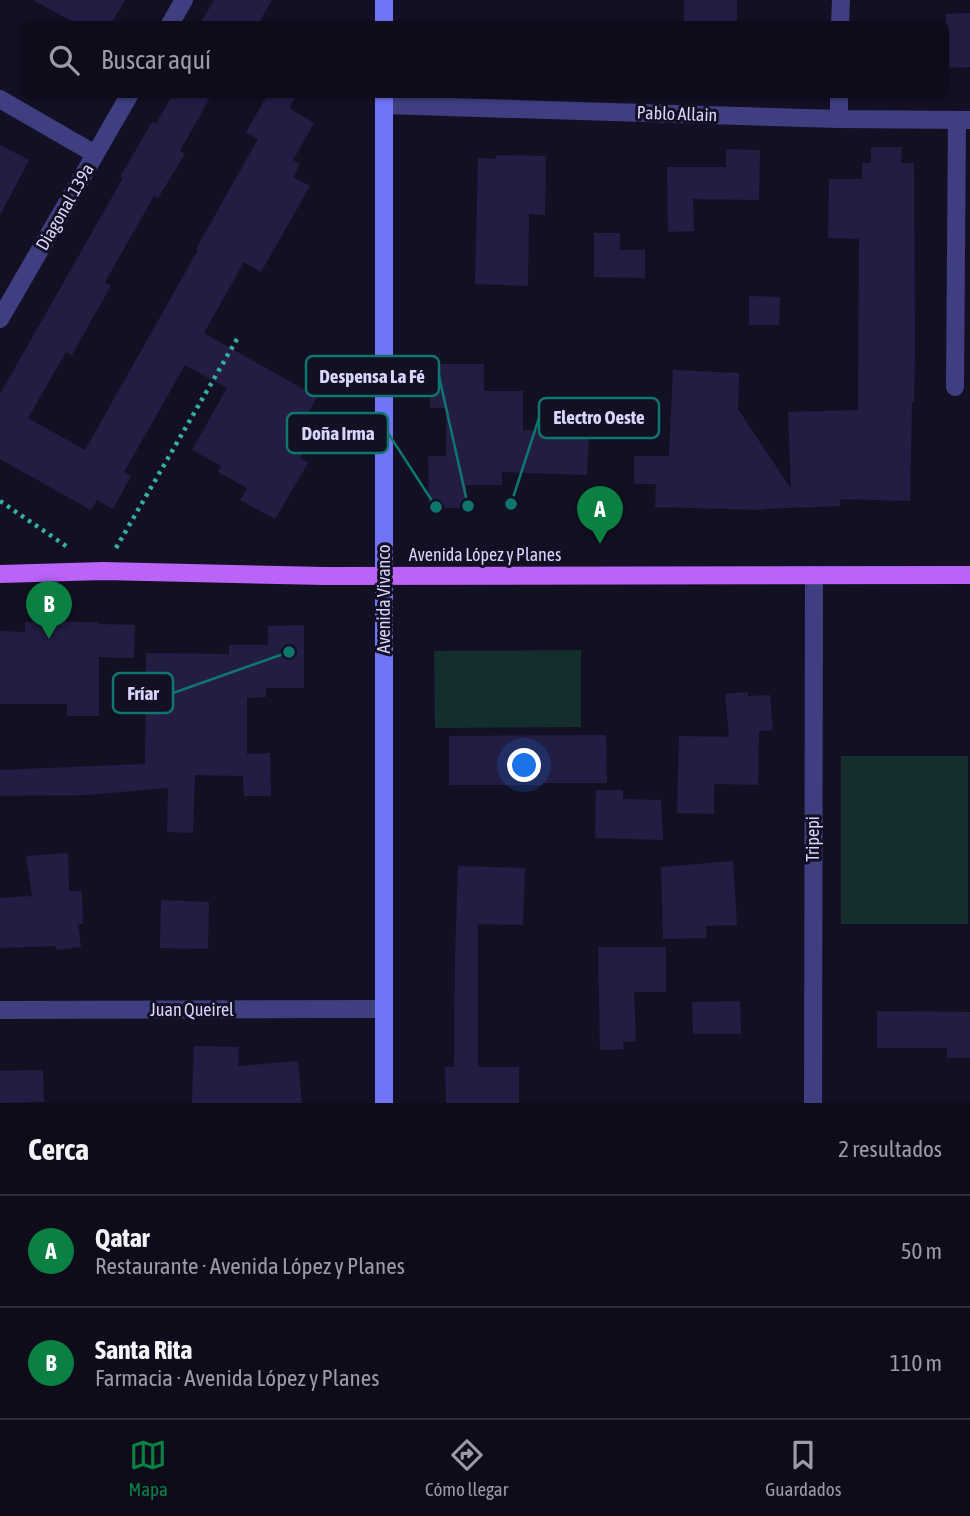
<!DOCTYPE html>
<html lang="es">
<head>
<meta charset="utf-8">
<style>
	body { margin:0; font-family:"Asap Condensed",sans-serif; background:#1c1a28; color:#f1f3f6 }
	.you { position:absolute; left:525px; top:766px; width:24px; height:24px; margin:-18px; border:5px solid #fff; border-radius:50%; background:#1a73e8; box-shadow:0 0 0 10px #1a73e833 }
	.badge { display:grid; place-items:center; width:46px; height:46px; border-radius:50%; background:#0b8043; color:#fff; font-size:23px; font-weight:700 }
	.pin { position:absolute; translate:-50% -58px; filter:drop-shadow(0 2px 4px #0008) }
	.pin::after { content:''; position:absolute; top:37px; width:24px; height:21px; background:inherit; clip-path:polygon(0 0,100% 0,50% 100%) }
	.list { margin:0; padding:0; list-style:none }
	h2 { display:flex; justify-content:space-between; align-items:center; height:91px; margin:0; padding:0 28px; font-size:30px }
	h2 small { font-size:23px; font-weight:400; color:#9b9ba3 }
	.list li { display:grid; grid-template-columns:46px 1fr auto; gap:21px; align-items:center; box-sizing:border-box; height:112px; padding:0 28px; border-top:2px solid #2e2c3a }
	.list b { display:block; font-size:26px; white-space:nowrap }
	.list p { margin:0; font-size:23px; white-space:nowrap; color:#9b9ba3 }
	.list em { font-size:23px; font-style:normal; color:#9b9ba3 }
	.icon { flex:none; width:38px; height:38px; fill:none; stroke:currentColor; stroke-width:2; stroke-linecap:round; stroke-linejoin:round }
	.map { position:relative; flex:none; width:970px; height:1103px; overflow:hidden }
	.search { position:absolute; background:#0e0c1b; box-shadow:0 2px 5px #0004; left:21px; right:21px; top:21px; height:77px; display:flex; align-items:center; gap:18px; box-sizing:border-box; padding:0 24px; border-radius:10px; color:#9b9ba3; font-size:26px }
	.sheet { height:315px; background:#0e0c1b }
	nav { display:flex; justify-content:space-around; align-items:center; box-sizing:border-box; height:98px; border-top:2px solid #2e2c3a; background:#0e0c1b; font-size:19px; color:#9b9ba3 }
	nav a { display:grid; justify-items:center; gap:4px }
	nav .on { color:#0b8043 }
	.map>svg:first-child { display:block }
</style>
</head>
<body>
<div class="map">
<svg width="970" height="1103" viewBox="0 0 970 1103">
	<rect width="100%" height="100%" fill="#131024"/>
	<g fill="#132e2c">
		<path d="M581 650V727L435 728 434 651Z"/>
		<rect x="841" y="756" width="127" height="168"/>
	</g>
	<g fill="#231d44">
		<path d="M33 0H125L111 24H77Z"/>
		<path d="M214 0H272L258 24H200Z"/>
		<rect x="684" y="0" width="53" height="24"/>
		<path d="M970 13V67L946 68V14Z"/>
		<path d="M173 94H212L180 151 185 154 158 198 154 196 105 282 111 286 92 319 72 355 66 352 28 418 85 450 198 250 196 249 258 139 246 132 268 94H297L289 108 314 123 293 160 300 164 293 177 310 186 261 272 244 262 204 333 317 397 296 435 309 442 300 458 308 463 275 519 240 500 247 488 218 472 221 466 192 450 227 388 185 365 124 472 131 476 113 509 97 500 91 510 0 459V394L123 178 120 177 152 122 156 124Z"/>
		<path d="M0 145 29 160 0 215Z"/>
		<path d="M871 147H902L901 163H914L915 352 914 402H912L910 501 840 499V506L762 509V510L655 507 656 484H634V456H669L673 370 739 373 738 409 791 489 788 412 858 410 859 239 828 238 829 179H862V163H871Z"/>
		<path d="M726 149 760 150 759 200 693 199 694 231 668 232 667 167H726Z"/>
		<path d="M496 155 546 156 545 215 529 214 528 286 475 284 478 158 496 159Z"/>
		<path d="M594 233H620V250H645V278L594 277Z"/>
		<path d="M749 296 780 297 779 325H749Z"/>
		<path d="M430 364H484V391H523V430L589 432 587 475 502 472V485H466L467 508H429L428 456H446V408H430Z"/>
		<path d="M25 622H99V624L135 625 134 658 99 657V716H67V704H0V631L25 632Z"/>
		<path d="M304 625V688H266V697L247 698V754L270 753 271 796H244L243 776 195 775 193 833 167 832 168 788 86 795 0 796V770L145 764 146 653 229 654V645H268V626Z"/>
		<path d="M748 692V696L770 695 773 730 759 731 758 785 714 784V814L677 813 679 736 729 737 725 694Z"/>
		<path d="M606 735 607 783H543V785H449V736Z"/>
		<path d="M596 790H623V799L661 800 663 840 595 838Z"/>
		<path d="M68 853 69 891H82L83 924H78L81 947 56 950V946L0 948V898L32 896 26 856Z"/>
		<path d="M733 861 737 925 706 926 707 938 663 939 661 867Z"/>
		<path d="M458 866 525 868 523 925 478 924V1067H519V1103H446L445 1067H454L455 960Z"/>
		<path d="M161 900 209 902 208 949 160 948Z"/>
		<path d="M598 947H666V992H634L636 1041 623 1042 624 1049 600 1050Z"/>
		<path d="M740 1001 741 1034H693L692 1002Z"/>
		<path d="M877 1011 970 1012V1058H947V1048H877Z"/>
		<path d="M194 1046 239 1047 238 1066 298 1061 302 1103H192Z"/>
		<path d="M43 1070 44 1102 0 1103V1071Z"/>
	</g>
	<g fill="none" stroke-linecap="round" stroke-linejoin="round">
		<g stroke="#36b0a4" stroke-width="4.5" stroke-dasharray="3.5 5" stroke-linecap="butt">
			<path d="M0 501 69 548"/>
			<path d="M116 548 237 339"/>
		</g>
		<g stroke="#3e3e81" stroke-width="18">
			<path d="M170 24 184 0"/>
			<path d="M840 24 841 0"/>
			<path d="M0 99 95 154"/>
			<path d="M384 105 839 119 970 120"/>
			<path d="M839 119V94"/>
			<path d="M0 319 130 94"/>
			<path d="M955 387 957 120"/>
			<path d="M0 1010 384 1009"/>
			<path d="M813 1103 814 575"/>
		</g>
		<g stroke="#7274f7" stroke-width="18">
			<path d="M384 24V0"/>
			<path d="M384 94V1103"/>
		</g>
		<path stroke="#b963f7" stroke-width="18" d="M0 574 103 571 325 576 970 575"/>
	</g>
	<g text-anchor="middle" stroke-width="6" stroke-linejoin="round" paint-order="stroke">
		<g font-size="18" fill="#d8d5fd" stroke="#131024">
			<text transform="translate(677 114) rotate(2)" y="6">Pablo Allain</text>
			<text transform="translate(65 207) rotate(-60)" y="6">Diagonal 139a</text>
			<text x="485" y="561">Avenida López y Planes</text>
			<text transform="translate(384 599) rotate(-90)" y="6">Avenida Vivanco</text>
			<text transform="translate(813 839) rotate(-90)" y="6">Tripepi</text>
			<text x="192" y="1016">Juan Queirel</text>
		</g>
	</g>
	<path fill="none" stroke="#0f766e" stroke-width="2.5" d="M468 506L439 376M511 504L539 418M436 507L388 433M289 652L173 693"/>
	<g fill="#0f766e" stroke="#131024" stroke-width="2.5">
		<circle cx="468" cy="506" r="7"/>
		<circle cx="511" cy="504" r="7"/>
		<circle cx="436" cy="507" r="7"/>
		<circle cx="289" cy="652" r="7"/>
	</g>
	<g fill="#131024" stroke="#0f766e" stroke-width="2.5">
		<rect x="306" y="356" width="133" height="40" rx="7"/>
		<rect x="539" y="398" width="120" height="40" rx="7"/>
		<rect x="287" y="413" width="101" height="40" rx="7"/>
		<rect x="113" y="673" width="60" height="40" rx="7"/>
	</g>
	<g font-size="19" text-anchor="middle" font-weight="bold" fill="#d8d5fd">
		<text x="372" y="383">Despensa La Fé</text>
		<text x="599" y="424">Electro Oeste</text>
		<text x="338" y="440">Doña Irma</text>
		<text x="143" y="700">Fríar</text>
	</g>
</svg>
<div class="you"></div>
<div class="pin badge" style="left:600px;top:544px">A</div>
<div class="pin badge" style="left:49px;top:639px">B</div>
<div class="search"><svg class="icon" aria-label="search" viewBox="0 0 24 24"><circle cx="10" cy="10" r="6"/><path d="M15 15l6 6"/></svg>Buscar aquí</div>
</div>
<section class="sheet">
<h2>Cerca<small>2 resultados</small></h2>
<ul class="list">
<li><span class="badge">A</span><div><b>Qatar</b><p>Restaurante · Avenida López y Planes</p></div><em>50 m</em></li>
<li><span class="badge">B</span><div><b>Santa Rita</b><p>Farmacia · Avenida López y Planes</p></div><em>110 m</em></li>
</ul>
</section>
<nav>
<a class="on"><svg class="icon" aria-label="map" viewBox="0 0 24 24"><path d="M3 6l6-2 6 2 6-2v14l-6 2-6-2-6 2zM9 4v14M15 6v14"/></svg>Mapa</a>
<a><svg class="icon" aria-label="directions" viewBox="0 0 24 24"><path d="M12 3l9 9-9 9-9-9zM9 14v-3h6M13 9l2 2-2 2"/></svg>Cómo llegar</a>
<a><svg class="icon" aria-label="saved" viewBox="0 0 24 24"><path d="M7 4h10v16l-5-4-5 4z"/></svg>Guardados</a>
</nav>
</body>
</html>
